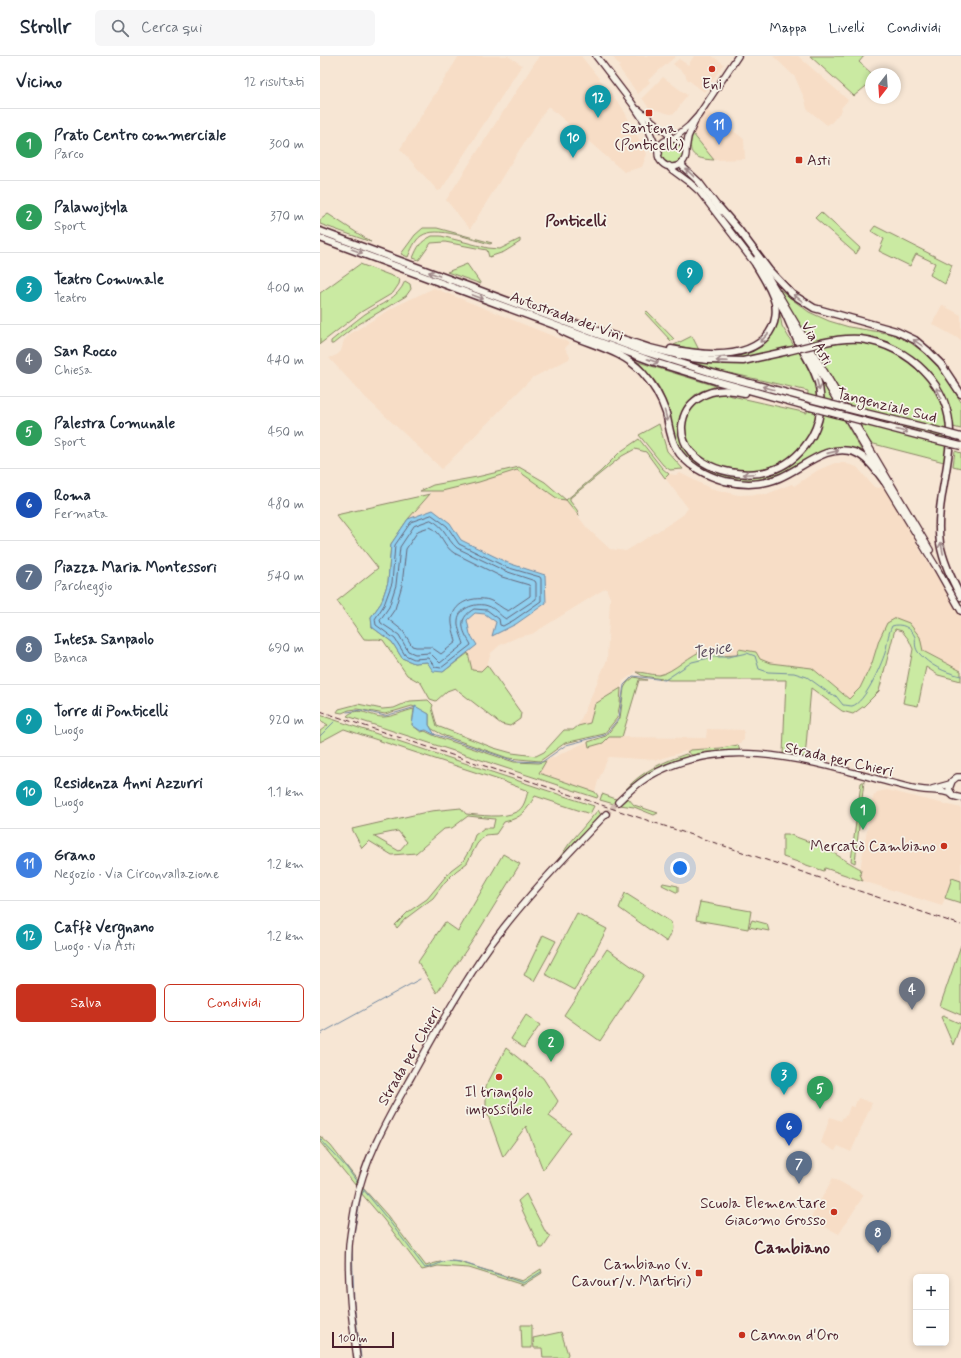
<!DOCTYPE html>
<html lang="it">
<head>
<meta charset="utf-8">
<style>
	body { margin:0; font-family:Mynerve,sans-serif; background:#f6f6f7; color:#1f2937 }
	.controls { position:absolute; right:12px; bottom:12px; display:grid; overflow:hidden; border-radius:6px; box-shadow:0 2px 6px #0003 }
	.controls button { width:36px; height:36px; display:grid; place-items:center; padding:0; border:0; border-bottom:1px solid #e0e1e3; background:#fff; color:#1f2937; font:20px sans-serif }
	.compass { position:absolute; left:545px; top:12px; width:36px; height:36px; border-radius:50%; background:#fff; box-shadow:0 2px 6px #0003; rotate:197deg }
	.scale { position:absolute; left:12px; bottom:10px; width:62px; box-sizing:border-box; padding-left:4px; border:2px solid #4a1f2b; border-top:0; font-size:11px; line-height:14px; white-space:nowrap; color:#4a1f2b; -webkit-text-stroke:3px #f7f3e8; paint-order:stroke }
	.you { position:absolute; left:360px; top:812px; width:14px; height:14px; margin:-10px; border:3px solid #fff; border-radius:50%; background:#1a73e8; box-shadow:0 0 0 6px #1a73e833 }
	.badge { display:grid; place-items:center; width:26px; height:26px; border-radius:50%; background:#c8321e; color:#fff; font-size:13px; font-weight:700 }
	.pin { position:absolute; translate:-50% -33px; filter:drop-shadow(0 1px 2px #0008) }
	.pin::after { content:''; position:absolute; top:21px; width:14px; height:12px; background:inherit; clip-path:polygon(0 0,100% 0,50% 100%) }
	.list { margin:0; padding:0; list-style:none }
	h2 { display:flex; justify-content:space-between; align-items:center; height:52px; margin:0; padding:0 16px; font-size:17px }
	h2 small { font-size:13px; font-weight:400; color:#747a83 }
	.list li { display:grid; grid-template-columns:26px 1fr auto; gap:12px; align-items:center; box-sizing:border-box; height:72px; padding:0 16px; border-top:1px solid #e0e1e3 }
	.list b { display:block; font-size:15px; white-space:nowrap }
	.list p { margin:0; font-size:13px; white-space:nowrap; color:#747a83 }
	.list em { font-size:13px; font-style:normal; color:#747a83 }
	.actions { display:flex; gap:8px; padding:12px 16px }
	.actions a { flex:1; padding:9px 0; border:1px solid #c8321e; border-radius:6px; text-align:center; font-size:14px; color:#c8321e }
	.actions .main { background:#c8321e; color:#fff }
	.icon { flex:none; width:22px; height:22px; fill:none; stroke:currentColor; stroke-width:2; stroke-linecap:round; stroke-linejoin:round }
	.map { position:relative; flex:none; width:641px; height:1302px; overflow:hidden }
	header { display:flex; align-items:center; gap:24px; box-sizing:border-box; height:56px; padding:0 20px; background:#fff; border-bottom:1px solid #e0e1e3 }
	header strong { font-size:19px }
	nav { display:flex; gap:22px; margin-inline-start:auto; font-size:14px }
	.search { width:280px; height:36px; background:#f6f6f7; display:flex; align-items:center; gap:10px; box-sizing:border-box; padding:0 14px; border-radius:6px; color:#747a83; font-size:15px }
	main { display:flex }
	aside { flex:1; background:#fff }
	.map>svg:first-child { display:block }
</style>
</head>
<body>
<header>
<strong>Strollr</strong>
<div class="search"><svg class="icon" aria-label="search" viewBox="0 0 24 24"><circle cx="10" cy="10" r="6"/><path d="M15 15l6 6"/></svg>Cerca qui</div>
<nav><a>Mappa</a><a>Livelli</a><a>Condividi</a></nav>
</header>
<main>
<aside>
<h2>Vicino<small>12 risultati</small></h2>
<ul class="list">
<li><span class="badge" style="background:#2e9e5b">1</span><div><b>Prato Centro commerciale</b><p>Parco</p></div><em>300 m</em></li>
<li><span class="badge" style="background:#2e9e5b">2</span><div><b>Palawojtyla</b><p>Sport</p></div><em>370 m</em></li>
<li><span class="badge" style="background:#0f9aa8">3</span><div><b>Teatro Comunale</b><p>Teatro</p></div><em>400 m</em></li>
<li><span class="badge" style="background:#6b7280">4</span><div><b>San Rocco</b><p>Chiesa</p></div><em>440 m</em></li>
<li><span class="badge" style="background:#2e9e5b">5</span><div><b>Palestra Comunale</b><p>Sport</p></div><em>450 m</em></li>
<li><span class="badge" style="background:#1a4fb4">6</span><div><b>Roma</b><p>Fermata</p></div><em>480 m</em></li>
<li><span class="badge" style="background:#5c6f8a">7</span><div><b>Piazza Maria Montessori</b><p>Parcheggio</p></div><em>540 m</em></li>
<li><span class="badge" style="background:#5c6f8a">8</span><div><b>Intesa Sanpaolo</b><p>Banca</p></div><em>690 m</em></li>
<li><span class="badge" style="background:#0f9aa8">9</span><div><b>Torre di Ponticelli</b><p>Luogo</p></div><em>920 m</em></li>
<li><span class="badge" style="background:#0f9aa8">10</span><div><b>Residenza Anni Azzurri</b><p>Luogo</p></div><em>1.1 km</em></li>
<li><span class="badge" style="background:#3f7fe0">11</span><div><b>Grano</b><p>Negozio · Via Circonvallazione</p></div><em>1.2 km</em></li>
<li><span class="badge" style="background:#0f9aa8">12</span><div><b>Caffè Vergnano</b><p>Luogo · Via Asti</p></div><em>1.2 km</em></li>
</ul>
<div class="actions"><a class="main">Salva</a><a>Condividi</a></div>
</aside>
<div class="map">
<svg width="641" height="1302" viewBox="0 0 641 1302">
	<rect width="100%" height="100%" fill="#f7e6d4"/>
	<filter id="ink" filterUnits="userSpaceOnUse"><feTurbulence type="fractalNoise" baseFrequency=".025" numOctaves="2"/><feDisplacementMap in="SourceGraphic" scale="8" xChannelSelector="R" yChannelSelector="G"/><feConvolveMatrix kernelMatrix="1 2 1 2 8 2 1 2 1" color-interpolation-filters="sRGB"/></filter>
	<g filter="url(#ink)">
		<g fill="#f7ddc6">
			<path d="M139 0H188L202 9 121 134 118 135 80 93Z"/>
			<path d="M219 0H261L302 51 327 98 322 111 304 116 228 50 189 110 150 173 126 144Z"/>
			<path d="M292 0H356L328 24 330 26 318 38 298 11 300 10Z"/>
			<path d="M374 0H392L404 8 384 36 367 23 365 18 353 8 359 3 368 9Z"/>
			<path d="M453 0H478L528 44 521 52 522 54 512 66 507 69 487 53 485 44 475 21Z"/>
			<path d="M343 21 367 39 355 57 350 58 329 52 322 42Z"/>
			<path d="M386 54 424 83 425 103 394 104 373 78 379 64Z"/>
			<path d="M114 232 250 287 245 292 250 300 249 303 212 322 122 413 46 342 9 302 17 299 21 295 24 284 30 278 74 251Z"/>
			<path d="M622 249 641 259V284L612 268Z"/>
			<path d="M515 407H524L537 411 554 431 559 432 564 429 602 497 641 560V615L603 595 600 581 576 562 559 584 552 607 540 632 529 643 492 612 450 607 440 603 436 596 419 593 418 599 398 600 339 619 316 616 303 625 301 632 275 648 270 667 258 670 287 604 290 542 286 532 212 578 198 581 180 589 171 597 167 609 201 657 200 663 190 670 181 668 135 632 127 635 116 645 110 643 101 627 87 619 63 584 58 583 49 584 44 583 17 545 58 512 16 459 110 438 113 429 157 421 199 411 225 426 246 444 267 472 290 493 306 495 354 465 364 458 368 452 345 422 349 418 356 419 360 417 390 432 418 439 447 438 472 428 474 430 498 414Z"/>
			<path d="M387 673 424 674V684L415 690 370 694 336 704 290 701 288 702 278 725 275 736 219 717 226 705 264 687 268 686 269 691 283 687 289 681 386 682Z"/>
			<path d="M567 734 641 752V825L632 822 622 850 543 825 540 821V818L541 808 553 741 557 736Z"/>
			<path d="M538 1042 552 1047 531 1096 518 1090 515 1095 501 1087 510 1061 521 1065 522 1062 527 1059 530 1050 534 1051Z"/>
			<path d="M513 1122 544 1139 519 1178 490 1163Z"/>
		</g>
		<g fill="#caeaa2" stroke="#8a8466" fill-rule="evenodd">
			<path d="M490 0H544L539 6 552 18 551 26 534 40Z"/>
			<path d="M373 78 394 104C374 103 366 98 373 78Z"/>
			<circle cx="352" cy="97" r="11"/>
			<path d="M501 156 540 192 536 198 495 162Z"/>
			<path d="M8 158 51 186 0 168V164Z"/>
			<path d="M555 170 632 209 625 228 610 219 615 207 596 198 590 210 559 195 564 183 551 175Z"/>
			<path d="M103 172H117L172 187 170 188C153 184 117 169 101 180 95 184 91 194 88 201L81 198 95 179Z"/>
			<path d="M112 180H121L168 192 180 193 200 183V186L184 196 169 201 167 194 125 186 111 187 99 204 93 202C98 190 100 186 112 180Z"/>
			<path d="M40 208 80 223 79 228 73 237 41 256 0 288V237Z"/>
			<path d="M147 208 161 228 127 216Z"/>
			<path d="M85 225 90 228 91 233 86 240 34 271 13 288H11V285C22 276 33 267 45 258 60 248 78 243 85 225Z"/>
			<path d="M457 231 473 244 489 256 509 265 529 271 572 278 588 285 602 295 615 307 626 321 641 346V373L633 371 627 348 621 333 606 312 591 300 534 281H513L490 286Z"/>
			<path d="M457 251 460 259 462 270 474 290C451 297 428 304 404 303 390 303 377 300 363 299L414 298 448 281Z"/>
			<path d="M327 255 354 283 351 285 325 257Z"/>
			<path d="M372 280 379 294 354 289Z"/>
			<path d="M531 285C538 286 546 286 553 287 567 291 580 298 591 307 623 334 632 365 624 406L550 387 542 371 494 292 506 288Z"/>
			<path d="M478 295C490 314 501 337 496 360 495 366 492 372 490 377 487 383 483 387 479 392 470 404 456 412 441 415 410 421 350 400 368 359 373 347 387 340 399 337L487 357 488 335 401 315 351 300C375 305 401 311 426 307 443 304 461 299 478 295Z"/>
			<path d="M315 305 396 330C390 333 381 334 376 338 357 354 353 385 372 402 391 420 424 426 449 419 458 417 466 411 473 406 483 398 495 384 498 372 501 359 500 343 501 330V324L543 397C511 383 495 400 467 414 462 417 457 420 451 422 419 430 373 421 357 389 352 380 352 370 349 360 343 332 336 324 315 305Z"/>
			<path d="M339 368 347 395 363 413 350 414 343 409 319 379Z"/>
			<path d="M319 383 342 412 349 418 345 422 326 396 315 393 302 400 250 442V445L257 454 259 460 246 444 238 443 197 414 159 426 122 435H100L113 429 157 421 199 411 225 426 246 444 280 416 300 396Z"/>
			<path d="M635 395 641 397V412L633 410Z"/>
			<path d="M110 438 88 463 71 488 68 526 61 547 51 561 52 571 72 586 82 602 94 607 107 606 123 616 148 597 152 614 161 615 167 609 201 657 200 663 190 670 181 668 135 632 127 635 116 645 110 643 101 627 87 619 63 584C57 582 51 584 44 583L17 545 58 512 16 459Z"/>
			<path d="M576 562 589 567 600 581 603 595 641 615V625L618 619 606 611 598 650 583 647 593 593 589 584 582 575 575 573 559 635 544 650 533 658 522 655 491 632 485 702 463 698 466 624H349L323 620 316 616C323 616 332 619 339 619 353 617 371 597 387 593L398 600 417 599 419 593 436 596 440 603 450 607 492 612 529 643 540 632 552 607 559 584 567 567Z"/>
			<path d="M314 621 327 624H319L302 681H289L283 687 269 691 268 686 286 680 300 662 304 632 307 627Z"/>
			<path d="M301 632 300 648 297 662 284 678 245 687 220 705 188 702 125 680 112 673 109 669V658L92 650 65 658 37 653 29 654 22 657 17 656 19 653 38 648 62 653 74 652 90 645 108 644 113 649 112 652 117 670 174 692 192 697 216 700 224 696 244 674H253L258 670 270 667 275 648Z"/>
			<path d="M94 653 92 669 101 676 105 675 115 680 194 706 218 707 226 705 219 717 275 736 278 740 277 742 27 660C38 649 50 661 63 661 73 661 84 655 94 653Z"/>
			<path d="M0 659 274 750 270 758 215 740C206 755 202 762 184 766L176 778 165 779 157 788 147 807 136 815 125 826 113 842 85 863 77 872 75 869 88 856 107 843 131 814 143 805 150 793 155 779 164 772H173L175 763 148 760 132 772 124 773 96 797 72 799 49 785 42 792 32 773 111 755 141 752 146 758C160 759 183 763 196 756 204 753 206 742 208 735L185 726 24 673 0 686V675L8 669 0 664ZM78 775 87 786 79 795 53 780Z"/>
			<path d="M418 689 420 695 386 696 372 699 367 696 370 694 401 692Z"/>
			<path d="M366 698 370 700C346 705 325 718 306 733 322 715 343 706 366 698Z"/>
			<path d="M544 725 535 807 531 805 541 727Z"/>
			<path d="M282 738 296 743 294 748 280 744Z"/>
			<path d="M308 742 314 749 338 757 334 759 314 751 300 749Z"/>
			<path d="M278 754 281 759 238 804 249 788Z"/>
			<path d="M463 778H468L506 792C508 794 538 812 541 813L540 818 543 825 505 812 504 815 463 801Z"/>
			<path d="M183 798 200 808 153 884 117 937 98 906 125 866 138 875Z"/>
			<path d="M632 822 641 825V847L625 842Z"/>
			<path d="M343 827 358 830V836H356L342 829Z"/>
			<path d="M305 837 351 866C353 874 351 878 347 886L299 852Z"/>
			<path d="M380 846 431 855 428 873 376 864Z"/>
			<path d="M257 857 287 873 255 934 225 918Z"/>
			<path d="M432 864 447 868 449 875 429 871Z"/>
			<path d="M223 879 236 885 214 925 204 919Z"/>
			<path d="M641 889V959L620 950Z"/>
			<path d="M287 893 324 919 280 985 244 959Z"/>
			<path d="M206 959 220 969 204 992 191 983Z"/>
			<path d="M623 960 641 968 633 989 621 961Z"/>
			<path d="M186 992 223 1022 238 1045 229 1060 251 1076 223 1114 206 1070 183 1101 166 1054V1030Z"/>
			<path d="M0 1080 11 1090 38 1125 36 1130 0 1086Z"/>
			<path d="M43 1132 67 1159 106 1210C117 1206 127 1204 139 1206L202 1225 221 1213 222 1217 203 1229 149 1212 118 1210 102 1214 64 1164 41 1137Z"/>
			<path d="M206 1138 226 1177 231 1180 223 1192H220L198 1145Z"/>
			<path d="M201 1269H212V1292H202Z"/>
			<path d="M241 1276 248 1298 246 1302H223L222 1292H214L213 1282Z"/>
		</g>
		<g fill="#8fd0f0" stroke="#7389a1">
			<path d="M113 454 130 467 141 484 188 507 225 519 226 547 196 568 172 580 176 566 165 558 155 557 147 564 150 578 157 589 123 616 113 615 107 606 94 607 82 602 72 586 52 571 51 561 61 547 68 526 71 488 88 463Z"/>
			<path d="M95 650 109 658V669L115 679 106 674 101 675 92 669Z"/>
		</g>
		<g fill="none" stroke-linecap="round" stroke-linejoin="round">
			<g stroke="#66667a" stroke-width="1">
				<path d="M112 459 127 470 139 488 186 511 220 521 221 523V545L194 564 183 570 180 569 179 563 167 554 154 553C142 560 140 568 146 580 148 584 150 586 151 589L121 612 115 611 108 602 94 603 85 599 75 583 56 569 55 563 64 549 72 527 75 489 91 466Z"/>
				<path d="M111 464C126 471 126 483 137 492L185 515 215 525 216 527V543L186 563C180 560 175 552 168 550 158 546 139 551 138 564 137 572 142 581 144 588L120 607 110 597 95 598 88 595 79 579 61 567 60 564 69 551 76 529 80 491 94 470Z"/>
				<path d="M110 471C122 476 123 490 134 497L182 521 209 529 210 531V540L188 555C181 552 176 546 169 544 155 540 135 545 132 562 131 570 135 579 136 586L121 598 111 591H96L92 590 83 575 68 563 75 553 82 529 86 493 98 475Z"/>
			</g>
			<g stroke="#7389a1" stroke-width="1">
				<path d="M27 656 41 654 65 660 96 651"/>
				<path d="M114 678 195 705 222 706 246 689 285 679 299 662 304 629 313 620 345 624 372 606 393 601H408L427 597 435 600 439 613 448 616 474 617 487 621 509 637 516 640 523 649C526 649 530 650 532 650 545 647 561 609 565 597 568 587 567 580 572 570 581 567 591 571 595 581 596 586 594 590 598 596 610 610 624 616 641 620"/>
				<path d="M0 680 15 665"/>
				<path d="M0 978 100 923"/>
				<path d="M0 1083 27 1112 37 1126"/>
				<path d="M43 1133 69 1165 105 1212C111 1211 113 1210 118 1208 125 1204 133 1205 141 1206L203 1227 221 1216"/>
				<path d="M41 1302 34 1248 32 1189 41 1139 44 1135"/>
			</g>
			<path stroke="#d4beb2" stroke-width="5.5" stroke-dasharray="5.5 3" stroke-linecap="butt" d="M286 758 298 746"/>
			<g stroke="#4a1f2b" stroke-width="8">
				<g id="major">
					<path d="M276 0 312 47 326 68 339 97"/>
					<path d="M319 54 349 79 352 83"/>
					<path d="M353 83 369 70 378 60 418 0"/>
					<circle cx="352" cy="97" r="14"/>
					<path d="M366 93 368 81 375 65"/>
					<path d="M362 107 363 111 379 126 401 155"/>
					<path d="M349 110 351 113 370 127 380 136 439 213"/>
					<path d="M437 202 610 494"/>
					<path d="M454 237 465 257"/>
					<path d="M474 272 557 412"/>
					<path d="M562 422 615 509 641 555"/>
					<path d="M641 721H637L632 725 629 733 633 740 641 742"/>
					<path d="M612 733 630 728"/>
					<path d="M298 746C307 737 317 728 328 721 404 676 493 706 572 727 583 730 593 733 604 734 613 735 623 734 631 738"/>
					<path d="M37 1302C32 1265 27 1228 29 1190 30 1177 33 1163 35 1150 44 1103 68 1062 91 1021 116 976 141 930 172 887 206 841 246 800 286 758"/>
				</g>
			</g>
			<g stroke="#4a1f2b" stroke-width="9">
				<g id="highway">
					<path d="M399 151 419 174 449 214 472 238 494 252 576 275 595 284 608 295 621 308 641 338"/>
					<path d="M0 175 325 296 392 317 486 342"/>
					<path d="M0 182 334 306 396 325 490 351"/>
					<path d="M258 268 330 292 371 302 388 304 423 305 468 295"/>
					<path d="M242 275C268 289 301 293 322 316 333 328 341 342 346 357 349 369 350 382 356 392 365 409 387 420 405 425 422 429 442 429 459 422 482 413 506 387 534 396 547 401 556 414 564 425"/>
					<path d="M501 287C514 284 527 282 540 283 589 289 632 330 630 381 629 416 615 452 620 487 623 506 632 524 641 541"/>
					<path d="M351 293C380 299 429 305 449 277 455 268 457 258 455 247 452 234 443 221 436 209"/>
					<path d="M425 337C409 333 393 332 379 342 369 348 363 358 362 370 360 412 423 426 455 413 471 407 483 395 492 380 499 367 502 353 500 338 499 320 488 304 479 288 474 278 469 266 464 255"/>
					<path d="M537 355 611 373"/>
					<path d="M551 367 612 383"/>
				</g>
			</g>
			<use href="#major" stroke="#f7f3e8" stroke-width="5.5"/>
			<use href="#highway" stroke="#f7f3e8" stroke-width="6"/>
			<path stroke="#4a1f2b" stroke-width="1" stroke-dasharray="6 3" stroke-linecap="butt" d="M0 655 641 869"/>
			<g stroke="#4a1f2b" stroke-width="9" stroke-linecap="butt">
				<g id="highway-bridge">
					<path d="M468 295 501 287"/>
					<path d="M486 342 537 355"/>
					<path d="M490 351 551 367"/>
					<path d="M611 373 641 381"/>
					<path d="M612 383 641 390"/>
				</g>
			</g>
			<use href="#highway-bridge" stroke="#f7f3e8" stroke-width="6"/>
		</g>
		<defs><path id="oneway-shaft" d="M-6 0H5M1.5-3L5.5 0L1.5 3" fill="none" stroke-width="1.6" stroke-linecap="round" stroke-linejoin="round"/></defs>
		<g stroke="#a0898a">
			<use href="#oneway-shaft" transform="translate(370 117) rotate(-136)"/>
			<use href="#oneway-shaft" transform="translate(37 195) rotate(20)"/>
			<use href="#oneway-shaft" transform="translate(114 218) rotate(-160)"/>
			<use href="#oneway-shaft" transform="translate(158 241) rotate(20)"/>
			<use href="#oneway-shaft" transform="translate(478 242) rotate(-143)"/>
			<use href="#oneway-shaft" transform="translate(444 282) rotate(133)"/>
			<use href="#oneway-shaft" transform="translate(598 287) rotate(-145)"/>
			<use href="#oneway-shaft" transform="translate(333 305) rotate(19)"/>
			<use href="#oneway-shaft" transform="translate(402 305) rotate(-178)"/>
			<use href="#oneway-shaft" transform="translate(498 329) rotate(76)"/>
			<use href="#oneway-shaft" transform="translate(448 332) rotate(-165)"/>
			<use href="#oneway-shaft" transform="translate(619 337) rotate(-117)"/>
			<use href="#oneway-shaft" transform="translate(346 360) rotate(75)"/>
			<use href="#oneway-shaft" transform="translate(582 375) rotate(15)"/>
			<use href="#oneway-shaft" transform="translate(513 396) rotate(-13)"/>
			<use href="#oneway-shaft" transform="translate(429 418) rotate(177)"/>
			<use href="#oneway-shaft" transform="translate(622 492) rotate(-102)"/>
		</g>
	</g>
	<g fill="#c8321e" stroke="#f7f3e8" stroke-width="1.5">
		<circle cx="392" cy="13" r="4"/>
		<rect x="325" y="53" width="8" height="8" rx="2"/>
		<rect x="475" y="100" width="8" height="8" rx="2"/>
		<circle cx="624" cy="790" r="4"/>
		<circle cx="179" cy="1021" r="4"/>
		<circle cx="514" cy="1156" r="4"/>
		<rect x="375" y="1213" width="8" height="8" rx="2"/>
		<circle cx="422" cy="1279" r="4"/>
	</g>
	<g text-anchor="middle" stroke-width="3.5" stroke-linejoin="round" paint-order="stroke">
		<g font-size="15" fill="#4a1f2b" stroke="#f7f3e8">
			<text x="392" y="33">Eni</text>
			<text x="329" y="77">Santena<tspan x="329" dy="17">(Ponticelli)</tspan></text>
			<text x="487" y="109" text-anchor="start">Asti</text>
			<text x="616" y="795" text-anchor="end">Mercatò Cambiano</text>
			<text x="179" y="1041">Il triangolo<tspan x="179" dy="17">impossibile</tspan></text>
			<text x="506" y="1152" text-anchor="end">Scuola Elementare<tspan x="506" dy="17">Giacomo Grosso</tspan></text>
			<text x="371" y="1213" text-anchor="end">Cambiano (v.<tspan x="371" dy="17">Cavour/v. Martiri)</tspan></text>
			<text x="430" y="1284" text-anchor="start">Cannon d'Oro</text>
		</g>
		<g font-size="15" fill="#4a1f2b" stroke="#f7f3e8">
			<text transform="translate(247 260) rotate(20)" y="5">Autostrada dei Vini</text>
			<text transform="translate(497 287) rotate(60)" y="5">Via Asti</text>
			<text transform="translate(567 349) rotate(14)" y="5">Tangenziale Sud</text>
			<text transform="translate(519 703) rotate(13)" y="5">Strada per Chieri</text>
			<text transform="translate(89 1000) rotate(-60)" y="5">Strada per Chieri</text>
		</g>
		<g font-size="16" font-weight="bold" fill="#4a1f2b" stroke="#f7f3e8">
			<text x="256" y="170">Ponticelli</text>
		</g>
		<g font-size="16" font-style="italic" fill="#5b4b5c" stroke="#f7f3e8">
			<text transform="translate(392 593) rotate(-11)" y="6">Tepice</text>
		</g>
		<g font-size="17" font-weight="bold" fill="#4a1f2b" stroke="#f7f3e8">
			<text x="472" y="1197">Cambiano</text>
		</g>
	</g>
</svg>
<div class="controls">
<button>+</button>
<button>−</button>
</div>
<svg class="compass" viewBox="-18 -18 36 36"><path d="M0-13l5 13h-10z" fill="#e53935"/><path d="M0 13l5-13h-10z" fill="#747a83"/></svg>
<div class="scale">100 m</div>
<div class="you"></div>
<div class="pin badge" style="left:543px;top:774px;background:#2e9e5b">1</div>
<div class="pin badge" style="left:231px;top:1006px;background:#2e9e5b">2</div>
<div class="pin badge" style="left:464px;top:1039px;background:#0f9aa8">3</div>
<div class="pin badge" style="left:592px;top:954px;background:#6b7280">4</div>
<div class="pin badge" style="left:500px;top:1053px;background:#2e9e5b">5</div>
<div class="pin badge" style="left:469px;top:1090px;background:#1a4fb4">6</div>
<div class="pin badge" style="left:479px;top:1128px;background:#5c6f8a">7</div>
<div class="pin badge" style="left:558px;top:1197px;background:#5c6f8a">8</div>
<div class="pin badge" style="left:370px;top:237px;background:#0f9aa8">9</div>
<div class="pin badge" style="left:253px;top:102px;background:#0f9aa8">10</div>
<div class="pin badge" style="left:399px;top:89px;background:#3f7fe0">11</div>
<div class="pin badge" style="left:278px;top:62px;background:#0f9aa8">12</div>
</div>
</main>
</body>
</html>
